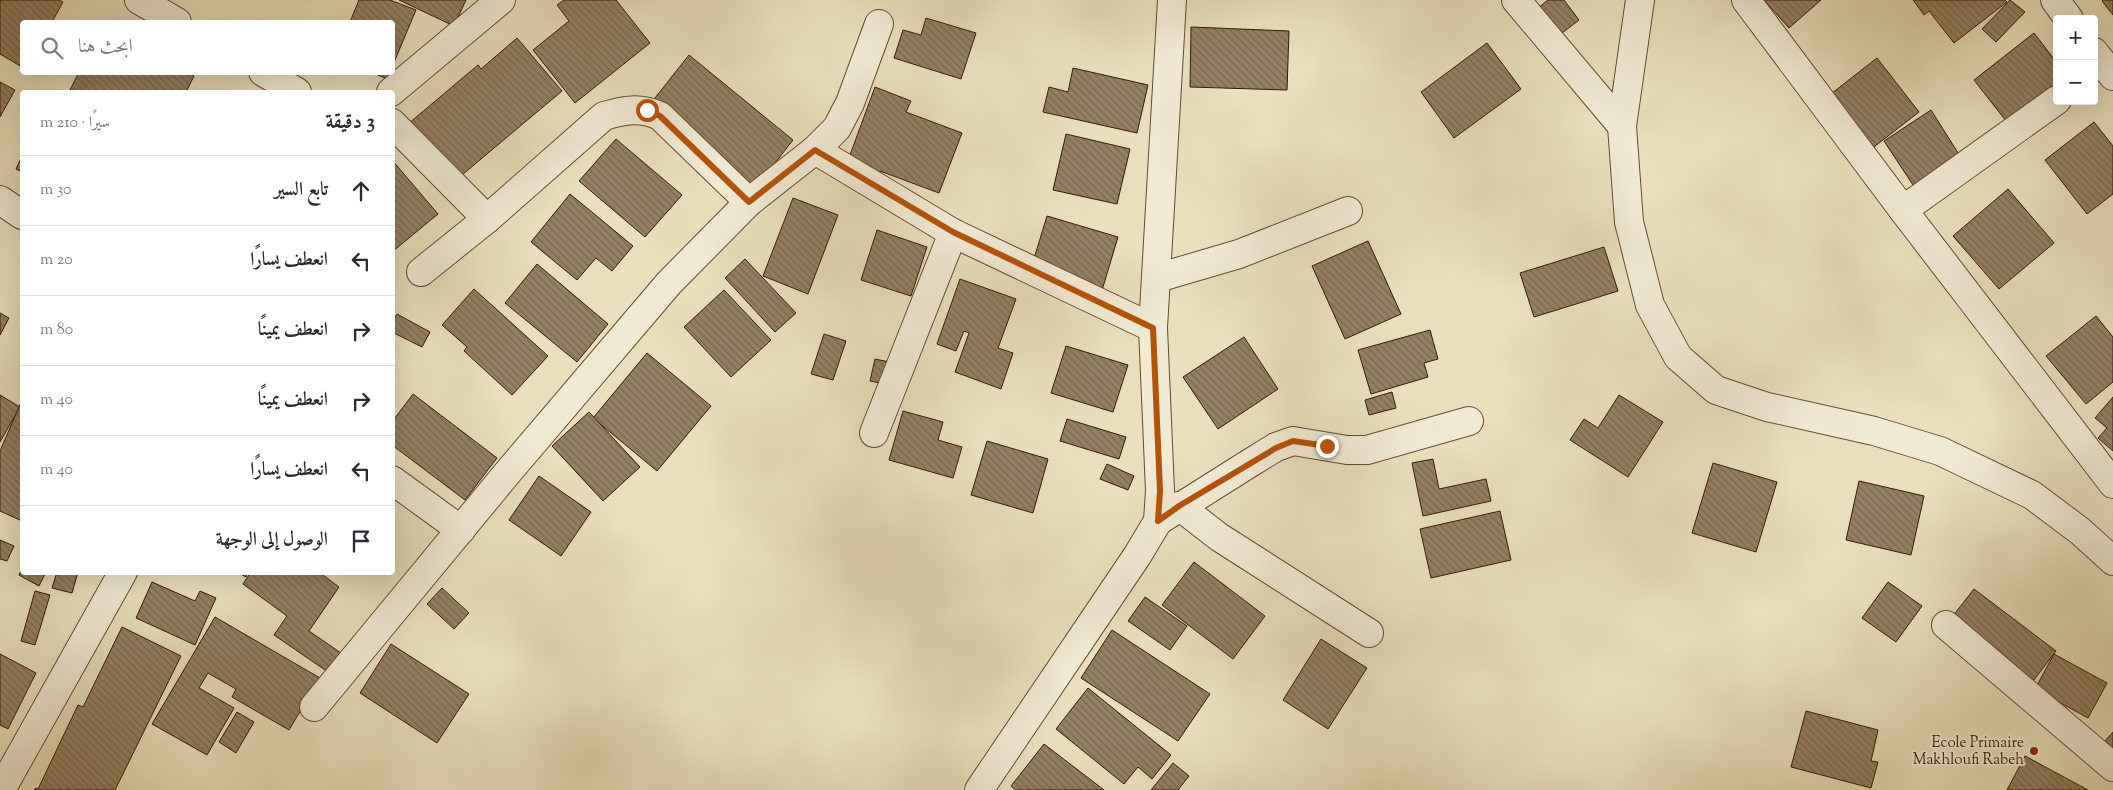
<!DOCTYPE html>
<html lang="ar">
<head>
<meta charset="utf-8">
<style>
	body { margin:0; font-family:"Sorts Mill Goudy",Amiri,serif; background:#f2f2f3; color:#2b2b33; direction:rtl }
	.controls { position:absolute; right:15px; top:15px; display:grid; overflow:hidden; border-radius:5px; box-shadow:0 5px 20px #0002 }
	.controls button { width:45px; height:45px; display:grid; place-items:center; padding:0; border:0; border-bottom:1px solid #e1e1e2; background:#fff; color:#2b2b33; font:25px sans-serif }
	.stop { position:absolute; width:15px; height:15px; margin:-11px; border:4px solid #b45309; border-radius:50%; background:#fff }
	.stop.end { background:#b45309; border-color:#fff; box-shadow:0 1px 5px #0008 }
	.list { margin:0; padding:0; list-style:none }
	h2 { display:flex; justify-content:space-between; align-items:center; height:65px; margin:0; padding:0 20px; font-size:21px }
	h2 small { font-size:16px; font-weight:400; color:#7c7c81 }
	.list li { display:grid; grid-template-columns:32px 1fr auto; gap:15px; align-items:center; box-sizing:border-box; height:70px; padding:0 20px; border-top:1px solid #e1e1e2 }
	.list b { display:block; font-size:19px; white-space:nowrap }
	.list em { font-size:16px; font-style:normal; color:#7c7c81 }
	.icon { flex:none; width:28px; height:28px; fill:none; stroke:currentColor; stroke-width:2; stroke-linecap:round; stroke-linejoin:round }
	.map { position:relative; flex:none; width:2113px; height:790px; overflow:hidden; direction:ltr }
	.search { position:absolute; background:#fff; box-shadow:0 5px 20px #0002; left:20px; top:20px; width:375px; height:55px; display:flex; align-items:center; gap:12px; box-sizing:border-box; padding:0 18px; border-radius:5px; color:#7c7c81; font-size:19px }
	.panel { position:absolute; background:#fff; box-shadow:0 5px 20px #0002; left:20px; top:90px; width:375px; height:485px; border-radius:5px; direction:rtl }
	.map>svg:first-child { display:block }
</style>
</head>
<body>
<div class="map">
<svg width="2113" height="790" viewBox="0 0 2113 790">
	<defs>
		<pattern id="building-back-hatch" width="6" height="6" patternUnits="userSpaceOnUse" patternTransform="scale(1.25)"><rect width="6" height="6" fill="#948063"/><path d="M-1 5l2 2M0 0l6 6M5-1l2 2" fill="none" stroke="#7a684f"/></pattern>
	</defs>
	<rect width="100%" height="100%" fill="#e9dfbb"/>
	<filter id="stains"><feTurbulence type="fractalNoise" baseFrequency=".004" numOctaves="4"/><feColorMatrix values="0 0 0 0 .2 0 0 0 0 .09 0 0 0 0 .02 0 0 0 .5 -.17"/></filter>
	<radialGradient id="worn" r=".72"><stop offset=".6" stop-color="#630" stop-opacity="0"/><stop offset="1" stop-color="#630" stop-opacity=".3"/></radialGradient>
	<g fill="url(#building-back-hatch)" stroke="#371903">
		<path d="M0 0H59L63 2 52 22H22V67L0 54Z"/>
		<path d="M359 0H390L416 10 392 67V22H350Z"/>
		<path d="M399 0H466L454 26Z"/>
		<path d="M564 0H616L650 43 575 103 533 50 569 21 557 5Z"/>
		<path d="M1548 0H1564L1579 20 1553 40 1532 13Z"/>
		<path d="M1764 0H1821L1789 28Z"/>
		<path d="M1913 0H2005L2007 2 1954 43 1929 11 1924 15Z"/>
		<path d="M2010 0 2025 12 1996 42 1982 29Z"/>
		<path d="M2103 0H2113V15L2102 1Z"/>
		<path d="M926 18 976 33 961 79 894 58 903 30 921 35Z"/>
		<path d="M1191 27 1289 31 1287 90 1190 87Z"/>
		<path d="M2034 33 2057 63V101L2017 135 1974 80Z"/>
		<path d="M517 38 562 91 456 180 408 124 478 65 481 69Z"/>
		<path d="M1487 43 1521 89 1454 138 1421 92Z"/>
		<path d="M689 55 793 140 747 199 647 108Z"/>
		<path d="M1877 58 1919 112 1870 150 1827 97Z"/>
		<path d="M1073 68 1148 85 1137 133 1043 112 1049 87 1068 92Z"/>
		<path d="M79 72H186L194 76 186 92H75L70 90Z"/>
		<path d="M371 72H390L387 79Z"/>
		<path d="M0 82 15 90 0 117Z"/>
		<path d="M875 87 911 101 906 112 962 133 939 193 880 171 874 185 843 174Z"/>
		<path d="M1931 110 1965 164 1919 194 1884 141Z"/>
		<path d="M2094 122 2113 146V194L2087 214 2045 160Z"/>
		<path d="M1066 134 1130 149 1117 204 1053 190Z"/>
		<path d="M616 139 682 195 645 237 579 181Z"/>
		<path d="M22 156V172L16 169Z"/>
		<path d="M392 160 438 214 392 252Z"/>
		<path d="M2008 189 2054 243 1999 289 1953 236Z"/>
		<path d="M570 194 633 246 612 271 596 258 577 280 531 242Z"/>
		<path d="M793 198 838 215 808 294 763 276Z"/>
		<path d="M1047 216 1118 237 1100 297 1029 275Z"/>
		<path d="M877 230 927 247 911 296 861 280Z"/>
		<path d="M1368 241 1401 314 1345 339 1312 266Z"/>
		<path d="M1604 247 1618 291 1534 317 1520 273Z"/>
		<path d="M745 259 796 313 775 332 725 278Z"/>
		<path d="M537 264 608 324 577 362 505 303Z"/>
		<path d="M960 279 1016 299 998 348 1013 353 1001 389 955 372 969 333 964 331 956 351 937 344Z"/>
		<path d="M474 289 548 356 512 395 464 351 467 347 442 325Z"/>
		<path d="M724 290 771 340 731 377 684 327Z"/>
		<path d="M0 313 9 318 0 335Z"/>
		<path d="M397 314 430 332 422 347 392 332V323Z"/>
		<path d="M2096 316 2113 337V382L2086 404 2046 356Z"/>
		<path d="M1430 330 1438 359 1424 363 1428 377 1371 394 1358 350Z"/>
		<path d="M824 334 846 341 833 380 811 374Z"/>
		<path d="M1244 337 1278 389 1218 429 1183 377Z"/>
		<path d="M1066 346 1128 365 1113 412 1051 393Z"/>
		<path d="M647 353 711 406 657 471 593 418Z"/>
		<path d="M875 359 904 365 900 387 870 381Z"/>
		<path d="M1392 392 1396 408 1369 415 1365 400Z"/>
		<path d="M413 394 497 458 465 500 392 445V422Z"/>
		<path d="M0 395 20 407 0 442Z"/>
		<path d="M1619 395 1663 422 1628 477 1570 440 1584 419 1598 428Z"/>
		<path d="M2113 397V451L2098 438 2107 428 2095 418Z"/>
		<path d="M22 400V521L0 511V451Z"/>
		<path d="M903 411 943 422 938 440 962 447 953 478 889 460Z"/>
		<path d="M589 412 640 467 603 501 552 446Z"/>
		<path d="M1067 419 1126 437 1119 459 1060 441Z"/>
		<path d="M987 441 1048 459 1033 513 971 495Z"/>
		<path d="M1433 459 1439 489 1486 479 1491 501 1423 516 1412 463Z"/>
		<path d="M1713 463 1777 482 1756 552 1692 533Z"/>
		<path d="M1107 464 1134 476 1128 490 1100 479Z"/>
		<path d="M539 476 591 512 561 556 509 520Z"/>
		<path d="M1859 481 1924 496 1911 555 1846 540Z"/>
		<path d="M1500 511 1511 560 1431 578 1420 529Z"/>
		<path d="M0 540 14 546 7 561 0 559Z"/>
		<path d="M1194 562 1265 616 1233 659 1162 605Z"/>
		<path d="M22 568V572H46L39 586 19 575Z"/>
		<path d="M57 572H78L72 593 52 588Z"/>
		<path d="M237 572H248L246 577Z"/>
		<path d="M251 572H319L339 587 309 631 341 653 328 672 274 635 287 616 243 584Z"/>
		<path d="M152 582 195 601 200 591 216 598 195 645 136 618Z"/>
		<path d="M1888 582 1922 606 1896 642 1862 618Z"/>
		<path d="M442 588 469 613 454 629 427 604Z"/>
		<path d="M1974 589 2056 651 2027 689 1945 626Z"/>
		<path d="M35 591 50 595 35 645 21 641Z"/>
		<path d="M1145 597 1187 626 1170 650 1128 621Z"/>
		<path d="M215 617 320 678 289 730 232 697 236 689 208 673 199 688 234 708 207 755 152 724Z"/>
		<path d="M122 627 181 656 115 790H34L36 788 38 789 78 705 83 707Z"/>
		<path d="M1112 630 1210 694 1178 741 1081 678Z"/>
		<path d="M1321 639 1367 668 1328 729 1283 700Z"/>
		<path d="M391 644 469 694 437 743 360 693Z"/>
		<path d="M0 654 36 673 8 729 0 725Z"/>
		<path d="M2054 654 2107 683 2088 718 2035 689Z"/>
		<path d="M1088 688 1171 755 1152 779 1138 767 1124 784 1056 729Z"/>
		<path d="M1806 711 1878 730 1871 761 1878 762 1871 788 1791 767Z"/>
		<path d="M237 712 254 722 236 753 219 742Z"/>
		<path d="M2113 732V750L2104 742Z"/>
		<path d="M1044 744 1104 790H1016L1011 786Z"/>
		<path d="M2025 756 2088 790H2007Z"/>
		<path d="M1173 763 1189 776 1178 790H1151Z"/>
	</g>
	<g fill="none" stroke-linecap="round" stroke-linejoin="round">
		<g stroke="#644a31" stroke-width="30">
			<g id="minor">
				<path d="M139 0 177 22"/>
				<path d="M1516 0 1622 126"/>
				<path d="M1640 0 1622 126 1629 222 1650 305 1678 357 1716 390 1767 407 1874 431 1940 451 2032 495 2080 531 2113 561"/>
				<path d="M1746 0 1903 210 2113 484"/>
				<path d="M2055 0 2069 19"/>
				<path d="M2094 52 2113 76"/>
				<path d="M263 72 297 92"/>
				<path d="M391 92 501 0"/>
				<path d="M392 123 487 219"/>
				<path d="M815 150 837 128 850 103 879 24"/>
				<path d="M0 200 22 215"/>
				<path d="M1903 210 2057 100"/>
				<path d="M421 272 487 219 604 116C624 110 640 107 660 116L749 202"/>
				<path d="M1157 278 1239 254 1348 211"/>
				<path d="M874 433 953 233"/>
				<path d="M392 480 461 530"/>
				<path d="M1179 506 1219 537 1369 633"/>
				<path d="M1158 521 1250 463 1276 447 1293 441 1347 450H1367L1469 421"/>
				<path d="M1946 625 2113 767"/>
				<path d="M314 707 509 471 669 283 749 202 815 150 953 233 1153 328"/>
				<path d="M1 790 123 572"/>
				<path d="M979 790 1137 556 1158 521 1160 491 1153 328 1172 0"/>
			</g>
		</g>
		<use href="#minor" stroke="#f1ead3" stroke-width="28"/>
	</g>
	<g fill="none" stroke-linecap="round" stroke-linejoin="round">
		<path stroke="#b45309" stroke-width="6" d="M647 110 660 116 749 202 815 150 953 232 1153 328 1160 491 1158 521 1179 506 1276 448 1293 441 1327 446"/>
	</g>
	<circle fill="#8f2418" stroke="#f1ead3" stroke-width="2" cx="2034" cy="751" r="5"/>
	<g text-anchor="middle" stroke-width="4" stroke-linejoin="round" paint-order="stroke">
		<g font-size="15" fill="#371903" stroke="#f1ead3" text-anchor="end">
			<text x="2024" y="747">Ecole Primaire<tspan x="2024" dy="17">Makhloufi Rabeh</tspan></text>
		</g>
	</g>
	<rect width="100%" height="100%" filter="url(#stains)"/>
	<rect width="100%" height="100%" fill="url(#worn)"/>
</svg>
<div class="controls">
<button>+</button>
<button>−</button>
</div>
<div class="stop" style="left:647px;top:110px"></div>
<div class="stop end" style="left:1327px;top:446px"></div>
<div class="search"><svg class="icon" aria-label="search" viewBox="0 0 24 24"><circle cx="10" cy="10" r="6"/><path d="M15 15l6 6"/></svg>ابحث هنا</div>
<section class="panel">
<h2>3 دقيقة<small>سيرًا · 210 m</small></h2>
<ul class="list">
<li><svg class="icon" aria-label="ahead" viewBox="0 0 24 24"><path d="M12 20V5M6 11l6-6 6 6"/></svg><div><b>تابع السير</b></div><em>30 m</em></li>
<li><svg class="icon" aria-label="left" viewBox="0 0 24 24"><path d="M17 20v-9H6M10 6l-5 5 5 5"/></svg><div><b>انعطف يسارًا</b></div><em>20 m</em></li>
<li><svg class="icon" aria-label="right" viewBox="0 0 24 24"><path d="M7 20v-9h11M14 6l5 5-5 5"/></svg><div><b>انعطف يمينًا</b></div><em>80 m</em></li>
<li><svg class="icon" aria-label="right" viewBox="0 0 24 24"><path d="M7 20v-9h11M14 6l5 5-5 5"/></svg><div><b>انعطف يمينًا</b></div><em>40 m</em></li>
<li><svg class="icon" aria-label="left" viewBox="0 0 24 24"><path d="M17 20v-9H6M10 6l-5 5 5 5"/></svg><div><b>انعطف يسارًا</b></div><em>40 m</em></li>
<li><svg class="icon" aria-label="arrive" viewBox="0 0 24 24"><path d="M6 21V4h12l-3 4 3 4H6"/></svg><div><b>الوصول إلى الوجهة</b></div></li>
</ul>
</section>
</div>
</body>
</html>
